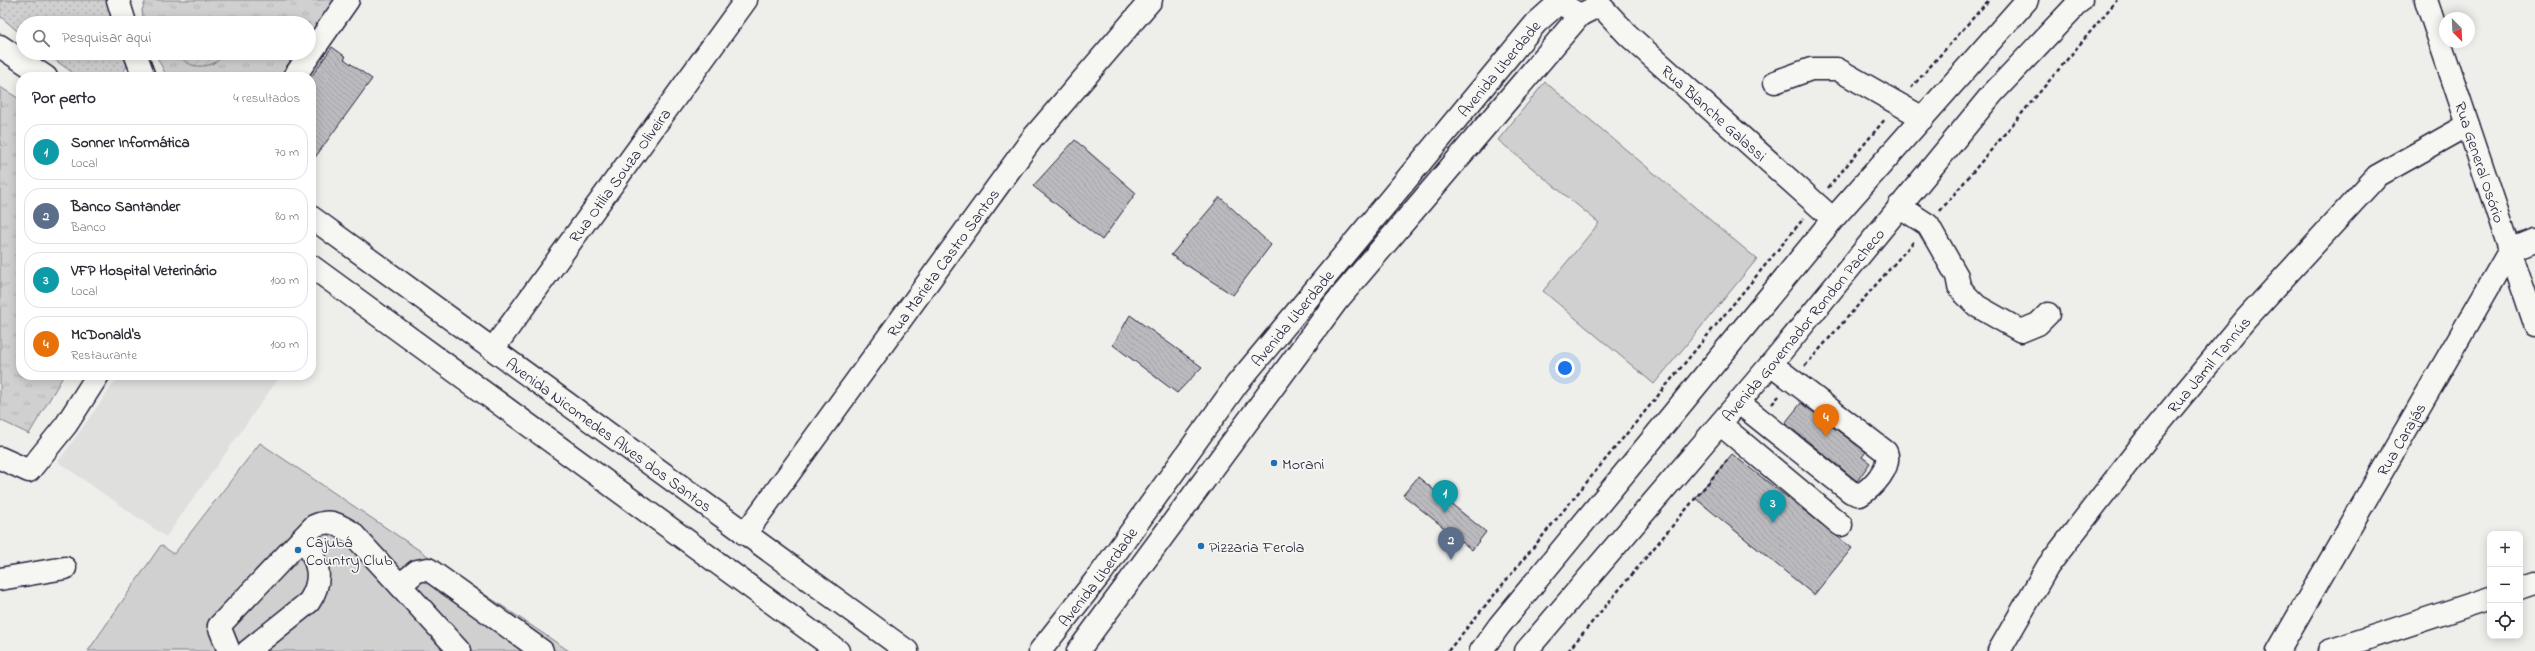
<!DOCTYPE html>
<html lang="pt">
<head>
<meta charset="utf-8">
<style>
	body { margin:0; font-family:"Indie Flower",sans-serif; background:#f7f7f7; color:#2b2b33 }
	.controls { position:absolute; right:12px; bottom:12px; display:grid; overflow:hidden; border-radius:8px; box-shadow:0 2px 10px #0003 }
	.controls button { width:36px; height:36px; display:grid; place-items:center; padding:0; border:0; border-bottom:1px solid #e1e1e2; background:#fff; color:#2b2b33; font:20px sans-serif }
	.compass { position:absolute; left:2439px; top:12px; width:36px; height:36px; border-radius:50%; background:#fff; box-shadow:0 2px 10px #0003; rotate:156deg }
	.you { position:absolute; left:1565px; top:368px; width:14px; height:14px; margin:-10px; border:3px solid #fff; border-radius:50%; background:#1a73e8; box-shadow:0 0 0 6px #1a73e833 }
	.badge { display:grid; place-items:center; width:26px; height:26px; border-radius:50%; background:#1f6fb2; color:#fff; font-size:13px; font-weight:700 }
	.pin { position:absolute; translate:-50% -33px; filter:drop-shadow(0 1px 2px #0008) }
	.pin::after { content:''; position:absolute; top:21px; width:14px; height:12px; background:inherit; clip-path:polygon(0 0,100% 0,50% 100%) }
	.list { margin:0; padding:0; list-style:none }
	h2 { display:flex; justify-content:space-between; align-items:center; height:52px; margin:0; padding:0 16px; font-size:17px }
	h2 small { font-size:13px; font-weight:400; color:#7c7c81 }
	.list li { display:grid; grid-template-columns:26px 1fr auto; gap:12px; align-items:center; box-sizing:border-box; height:56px; margin:0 8px 8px; padding:0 8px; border:1px solid #e1e1e2; border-radius:16px }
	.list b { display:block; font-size:15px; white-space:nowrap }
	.list p { margin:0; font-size:13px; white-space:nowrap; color:#7c7c81 }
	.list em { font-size:13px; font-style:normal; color:#7c7c81 }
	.icon { flex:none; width:22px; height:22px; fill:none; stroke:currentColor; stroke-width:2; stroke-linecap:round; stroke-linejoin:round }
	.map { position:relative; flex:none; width:2535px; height:651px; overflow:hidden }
	.search { position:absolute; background:#fff; box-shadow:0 2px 10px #0003; left:16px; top:16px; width:300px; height:44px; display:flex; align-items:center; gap:10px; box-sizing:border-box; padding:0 14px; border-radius:22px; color:#7c7c81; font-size:15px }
	.panel { position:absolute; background:#fff; box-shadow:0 2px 10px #0003; left:16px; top:72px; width:300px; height:308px; border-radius:16px }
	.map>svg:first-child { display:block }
</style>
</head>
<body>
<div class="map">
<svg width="2535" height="651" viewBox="0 0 2535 651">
	<defs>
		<pattern id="grass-dots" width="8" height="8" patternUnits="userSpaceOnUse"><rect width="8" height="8" fill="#d0d0d1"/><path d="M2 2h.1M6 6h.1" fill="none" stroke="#b2b2b4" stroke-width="1.8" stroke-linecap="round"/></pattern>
		<pattern id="park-tufts" width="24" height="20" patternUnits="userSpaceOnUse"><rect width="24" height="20" fill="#d0d0d1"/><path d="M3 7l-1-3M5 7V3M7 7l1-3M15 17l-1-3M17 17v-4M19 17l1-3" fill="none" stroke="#b2b2b4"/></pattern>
		<pattern id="garden-furrows" width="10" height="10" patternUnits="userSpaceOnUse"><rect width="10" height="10" fill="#d0d0d1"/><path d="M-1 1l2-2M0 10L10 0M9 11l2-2" fill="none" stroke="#b2b2b4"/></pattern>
		<pattern id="building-back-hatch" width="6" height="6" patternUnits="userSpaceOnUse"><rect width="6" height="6" fill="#bbbbbf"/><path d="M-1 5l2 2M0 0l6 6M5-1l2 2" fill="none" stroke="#a0a0a5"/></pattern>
	</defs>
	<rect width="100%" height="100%" fill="#eeeeeb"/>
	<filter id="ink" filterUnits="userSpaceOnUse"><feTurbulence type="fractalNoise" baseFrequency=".025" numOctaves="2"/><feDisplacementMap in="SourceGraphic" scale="8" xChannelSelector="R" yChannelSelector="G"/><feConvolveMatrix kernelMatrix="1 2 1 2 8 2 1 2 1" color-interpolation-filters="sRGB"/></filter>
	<g filter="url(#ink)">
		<path fill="#dfdfde" d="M120 375H281L166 537 58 462Z"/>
		<g fill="url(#grass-dots)" stroke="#797986">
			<path d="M0 0H106L115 23H23V36L0 16Z"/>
			<path d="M45 53H124L127 66 120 77H79Z"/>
		</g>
		<g fill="url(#park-tufts)" stroke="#797986">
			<path d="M146 0H334L309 35V23H144L142 10Z"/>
			<path d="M155 53H296L279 77H167Z"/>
			<path d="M0 87 21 100V375H64L29 434 0 420Z"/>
		</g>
		<path fill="url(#garden-furrows)" stroke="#797986" d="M178 53H225C215 69 188 72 178 53Z"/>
		<g fill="#d0d0d1" stroke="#797986">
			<path d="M1545 82 1757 259 1654 384 1543 291 1599 223 1498 140Z"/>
			<path d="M260 443 569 651H88L161 545 174 554Z"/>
		</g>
		<g fill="url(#building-back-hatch)" stroke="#22223b">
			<path d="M332 47 346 57 344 59 372 79 311 163V77Z"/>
			<path d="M1075 140 1136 193 1102 240 1033 186Z"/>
			<path d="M1220 197 1271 245 1233 295 1171 255Z"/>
			<path d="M1130 315 1202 367 1177 393 1113 345Z"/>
			<path d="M1801 403 1866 452 1862 457 1870 463 1857 481 1785 423Z"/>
			<path d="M1732 454 1852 548 1814 595 1695 498Z"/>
			<path d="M1418 477 1486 532 1472 550 1403 495Z"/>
		</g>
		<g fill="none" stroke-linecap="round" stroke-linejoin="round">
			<g stroke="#22223b" stroke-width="25">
				<g id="minor">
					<path id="s1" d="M2426 0 2535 324"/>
					<path id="s2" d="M1598 3 1628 35 1833 219"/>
					<path d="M294 77 348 0"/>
					<path d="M1775 82 1811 69H1837L1923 118"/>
					<path d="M1899 206 1928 225 1957 276 1959 286 1965 294 1977 306 2021 331 2038 324 2048 314"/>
					<path id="s3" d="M493 349 746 0"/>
					<path d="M1738 402 1851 492 1860 495C1873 487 1892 467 1886 452L1771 364"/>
					<path d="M1720 424 1841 525"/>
					<path d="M0 458 29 471 66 425 98 375"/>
					<path id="s4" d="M745 534 1032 139 1151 0"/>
					<path d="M0 579 65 568"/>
					<path d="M400 585 417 571 428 569 542 651"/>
					<path d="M2520 588 2535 583"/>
					<path d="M229 651 219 626 314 526C330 519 336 523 351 532L460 651"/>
					<path d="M248 651 309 602C325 578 317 561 304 537"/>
					<path id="s5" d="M1999 651 2048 566 2144 442 2246 319 2377 176 2468 125"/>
					<path id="s6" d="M2278 651 2510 250 2535 240"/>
					<path d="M2329 651 2490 598"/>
				</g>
			</g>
			<g stroke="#22223b" stroke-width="25">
				<g id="major">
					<path d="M118 0 125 23"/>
					<path d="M1568 8 1580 15 1594 8 1598 0"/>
					<path d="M0 46 46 77"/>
					<path d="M135 53 144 77"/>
					<path id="s7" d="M311 217 907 651"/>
					<path d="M311 266 838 651"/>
					<path id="s8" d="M1040 651 1102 572 1237 384 1536 23 1562 0"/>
					<path d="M1078 651 1336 302 1580 15"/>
					<path d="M1481 651 1499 626 1833 219 2027 0"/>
					<path id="s9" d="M1526 651 1771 364 1992 94 2081 0"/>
				</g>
			</g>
			<g stroke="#22223b" stroke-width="2.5" stroke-dasharray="4 3" stroke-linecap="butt">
				<path d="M1911 88 1989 0"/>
				<path d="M1828 188 1886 118"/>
				<path d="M1940 211 2117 0"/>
				<path d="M1805 366 1915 240"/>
				<path d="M1772 404 1779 396"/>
				<path d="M1448 651 1804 218"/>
				<path d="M1568 651 1729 458"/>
			</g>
			<use href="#minor" stroke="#f6f6f2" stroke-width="22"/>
			<use href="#major" stroke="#f6f6f2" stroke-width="22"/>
		</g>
	</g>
	<g fill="#1f6fb2" stroke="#f6f6f2" stroke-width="1.5">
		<circle cx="1274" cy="463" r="4"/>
		<circle cx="1201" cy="546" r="4"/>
		<circle cx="298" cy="550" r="4"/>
	</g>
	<g text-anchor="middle" stroke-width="3.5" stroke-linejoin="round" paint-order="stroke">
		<g font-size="16" fill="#22223b" stroke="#f6f6f2">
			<text dy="6" stroke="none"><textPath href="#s8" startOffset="742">Avenida Liberdade</textPath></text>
			<text dy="6" stroke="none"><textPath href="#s2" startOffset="160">Rua Blanche Galassi</textPath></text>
			<text dy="6" stroke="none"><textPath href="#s1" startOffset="171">Rua General Osório</textPath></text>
			<text dy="6" stroke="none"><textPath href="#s3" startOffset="215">Rua Otilia Souza Oliveira</textPath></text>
			<text dy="6" stroke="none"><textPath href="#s4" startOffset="336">Rua Marieta Castro Santos</textPath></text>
			<text dy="6" stroke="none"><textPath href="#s8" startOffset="418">Avenida Liberdade</textPath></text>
			<text dy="6" stroke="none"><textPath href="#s9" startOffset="428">Avenida Governador Rondon Pacheco</textPath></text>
			<text dy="6" stroke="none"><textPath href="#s5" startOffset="356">Rua Jamil Tannús</textPath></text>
			<text dy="6" stroke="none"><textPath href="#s7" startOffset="369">Avenida Nicomedes Alves dos Santos</textPath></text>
			<text dy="6" stroke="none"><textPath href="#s6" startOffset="245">Rua Carajás</textPath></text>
			<text dy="6" stroke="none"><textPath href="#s8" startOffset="94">Avenida Liberdade</textPath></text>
		</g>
		<g font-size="16" fill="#22223b" stroke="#f6f6f2" text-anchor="start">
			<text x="1282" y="469">Morani</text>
			<text x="306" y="547">Cajubá<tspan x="306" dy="18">Country Club</tspan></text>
			<text x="1209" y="552">Pizzaria Ferola</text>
		</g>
	</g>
</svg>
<div class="controls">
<button>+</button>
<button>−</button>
<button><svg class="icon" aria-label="locate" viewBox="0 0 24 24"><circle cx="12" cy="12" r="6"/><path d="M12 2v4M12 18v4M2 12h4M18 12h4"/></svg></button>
</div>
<svg class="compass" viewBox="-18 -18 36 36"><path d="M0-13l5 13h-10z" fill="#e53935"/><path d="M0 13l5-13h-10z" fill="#7c7c81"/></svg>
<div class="you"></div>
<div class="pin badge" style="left:1445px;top:513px;background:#0f9aa8">1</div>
<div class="pin badge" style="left:1451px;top:560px;background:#5c6f8a">2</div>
<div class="pin badge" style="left:1773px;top:523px;background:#0f9aa8">3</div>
<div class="pin badge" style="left:1826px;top:437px;background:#e8710a">4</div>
<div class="search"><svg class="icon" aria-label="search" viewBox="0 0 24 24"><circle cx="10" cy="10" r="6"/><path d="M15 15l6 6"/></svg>Pesquisar aqui</div>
<section class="panel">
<h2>Por perto<small>4 resultados</small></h2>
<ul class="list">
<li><span class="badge" style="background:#0f9aa8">1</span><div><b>Sonner Informática</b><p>Local</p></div><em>70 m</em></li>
<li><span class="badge" style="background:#5c6f8a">2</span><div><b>Banco Santander</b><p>Banco</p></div><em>80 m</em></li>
<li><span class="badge" style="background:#0f9aa8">3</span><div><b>VFP Hospital Veterinário</b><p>Local</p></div><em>100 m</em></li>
<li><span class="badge" style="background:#e8710a">4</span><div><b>McDonald's</b><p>Restaurante</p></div><em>100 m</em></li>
</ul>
</section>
</div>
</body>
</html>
